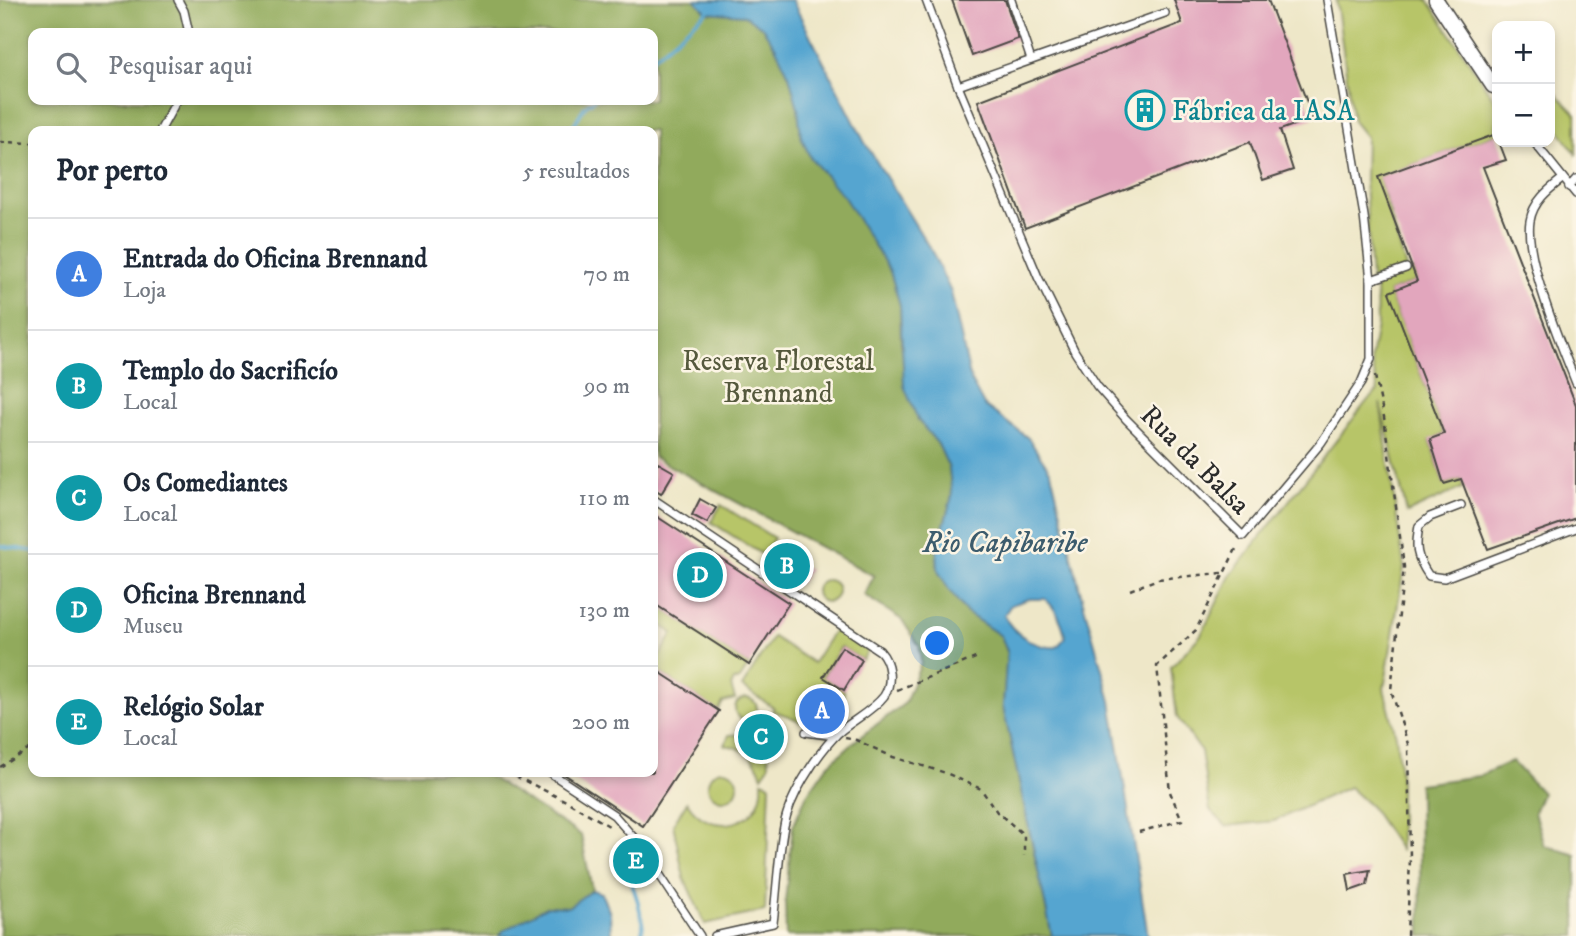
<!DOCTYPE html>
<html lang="pt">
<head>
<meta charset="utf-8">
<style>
	body { margin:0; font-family:"IM FELL DW Pica",serif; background:#f6f6f7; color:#1f2937 }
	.controls { position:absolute; right:21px; top:21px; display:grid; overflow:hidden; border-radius:14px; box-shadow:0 4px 10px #0003 }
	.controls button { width:63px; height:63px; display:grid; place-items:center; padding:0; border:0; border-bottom:2px solid #e0e1e3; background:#fff; color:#1f2937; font:35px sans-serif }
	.you { position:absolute; left:938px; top:644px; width:24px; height:24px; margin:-18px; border:5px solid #fff; border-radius:50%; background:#1a73e8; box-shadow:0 0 0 10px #1a73e833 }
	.badge { display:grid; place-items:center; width:46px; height:46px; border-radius:50%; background:#1f6fb2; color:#fff; font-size:23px; font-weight:700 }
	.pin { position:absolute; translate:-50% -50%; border:4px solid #fff; box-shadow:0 2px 7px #0006 }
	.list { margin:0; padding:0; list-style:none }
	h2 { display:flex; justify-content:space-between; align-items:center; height:91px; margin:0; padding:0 28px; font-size:30px }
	h2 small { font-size:23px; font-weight:400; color:#747a83 }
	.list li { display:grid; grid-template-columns:46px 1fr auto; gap:21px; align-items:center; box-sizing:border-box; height:112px; padding:0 28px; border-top:2px solid #e0e1e3 }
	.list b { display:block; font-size:26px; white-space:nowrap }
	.list p { margin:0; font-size:23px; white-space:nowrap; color:#747a83 }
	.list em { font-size:23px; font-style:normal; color:#747a83 }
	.icon { flex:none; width:38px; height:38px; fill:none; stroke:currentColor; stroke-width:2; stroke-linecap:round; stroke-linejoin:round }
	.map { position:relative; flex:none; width:1576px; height:936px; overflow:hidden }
	.search { position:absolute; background:#fff; box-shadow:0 4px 10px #0003; left:28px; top:28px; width:630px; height:77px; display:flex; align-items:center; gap:18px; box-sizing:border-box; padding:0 24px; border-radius:14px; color:#747a83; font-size:26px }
	.panel { position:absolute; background:#fff; box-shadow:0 4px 10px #0003; left:28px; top:126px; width:630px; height:651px; border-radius:14px }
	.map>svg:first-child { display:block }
</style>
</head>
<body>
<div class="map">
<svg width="1576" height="936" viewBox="0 0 1576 936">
	<rect width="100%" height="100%" fill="#fcf5e5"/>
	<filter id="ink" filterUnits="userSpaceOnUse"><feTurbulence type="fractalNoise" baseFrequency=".0143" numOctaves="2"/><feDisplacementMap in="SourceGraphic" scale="14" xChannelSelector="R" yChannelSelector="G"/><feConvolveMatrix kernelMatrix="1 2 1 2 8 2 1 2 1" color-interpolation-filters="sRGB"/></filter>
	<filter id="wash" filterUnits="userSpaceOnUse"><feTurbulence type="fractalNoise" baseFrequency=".00686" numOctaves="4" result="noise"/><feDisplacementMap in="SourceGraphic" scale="28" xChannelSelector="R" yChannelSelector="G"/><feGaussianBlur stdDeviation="1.57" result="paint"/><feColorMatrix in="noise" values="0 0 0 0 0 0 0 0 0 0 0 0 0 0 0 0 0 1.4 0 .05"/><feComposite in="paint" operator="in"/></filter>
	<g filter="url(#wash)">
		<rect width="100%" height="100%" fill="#eee7c8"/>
		<g fill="#b7c568" stroke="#71784a" stroke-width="2">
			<path d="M1336 0H1428L1497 104 1496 134 1379 177 1406 268 1371 280 1365 181 1366 137 1353 121Z"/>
			<path d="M1550 87 1576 114V154L1550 117Z"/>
			<path d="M1413 270 1417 281 1389 292 1444 434 1430 440 1444 484 1461 479 1464 487 1407 513 1380 403 1404 567 1384 689 1396 736 1400 774V850L1371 807 1349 787 1274 821 1226 826 1210 810 1201 751 1177 717 1171 667 1201 635 1230 576 1368 400 1378 391 1371 359 1377 325 1376 284Z"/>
			<path d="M721 505 774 538 763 555 711 522Z"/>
			<circle cx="827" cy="591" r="11"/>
			<path d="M663 609 749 665 739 680 734 681 731 686 735 699 723 702 718 711 653 668 673 633 655 621Z"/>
			<path d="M834 630 868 651 862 660 841 647 823 676 844 690V698L806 704 809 726C801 721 782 713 772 711L774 708 742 687 773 637 813 663Z"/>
			<circle cx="746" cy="709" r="11"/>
			<path d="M754 734 768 750 769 766 762 776C756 757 744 748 725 745L729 735Z"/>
			<circle cx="723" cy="785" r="15"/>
			<path d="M762 781 770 784 765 911 705 924 684 878 673 824 687 802C709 840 766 826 762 781Z"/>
		</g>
		<g fill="#91aa5c" stroke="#5e6a44" stroke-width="2" fill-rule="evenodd">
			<path d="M0 0H695L707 12 744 15 762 27 775 46 789 75 798 108 801 136 810 157 844 197 890 271 900 305 901 345 918 420 938 444 949 468 952 496 937 550 938 570 949 590 967 613 1001 636 1007 652 1003 706 1052 936H786L785 902 793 826 806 796 827 766 856 740 905 703 921 663 919 646 902 620 864 595 874 576 653 457V131H33V772H482L581 835 592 890 568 907 548 906 503 931 499 936H0ZM33 33H653V100H33Z"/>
			<path d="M1512 761 1542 793 1534 812 1544 845 1576 855V936H1421L1419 784 1479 776Z"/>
		</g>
		<g fill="#55a5d0" stroke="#40687e" stroke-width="2" fill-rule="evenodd">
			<path d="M695 0H792L864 141 932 252 951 292 971 381 984 405 1028 438 1051 472 1083 602 1111 701 1148 936H1052L1003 706 1007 651 1001 636 967 613 949 590 938 571 937 550 952 496 949 468 938 444 918 420 904 386 900 305 890 271 844 197 810 157 801 136 798 108 789 75 775 46 762 27 744 15 707 12ZM1029 599H1045C1056 608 1064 625 1065 638L1057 647C1038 649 1012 634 1004 615L1011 605Z"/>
			<path d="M592 890 601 893 610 913 611 936H499L503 931 548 906 568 907Z"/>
		</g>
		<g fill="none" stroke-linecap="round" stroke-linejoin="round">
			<g stroke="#55a5d0" stroke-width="3.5">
				<path d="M653 58 710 9"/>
				<path d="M570 131 585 106 594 100"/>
				<path d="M0 546 33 551"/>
				<path d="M627 844 623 855 638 902 643 926 641 936"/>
			</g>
		</g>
		<g id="blocks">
			<g fill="#e2a6bd">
				<path d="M952 0H1005L1018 39 972 56Z"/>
				<path d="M1174 0H1268L1313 118 1280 130 1293 170 1263 180 1250 142 1025 228 978 101 1182 23Z"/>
				<path d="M1496 134 1506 160 1483 167 1576 405V518L1488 549 1461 479 1444 484 1430 439 1444 434 1389 292 1417 281 1378 177Z"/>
				<path d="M653 460 674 472 661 494 653 489Z"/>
				<path d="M700 499 716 508 707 523 692 515Z"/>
				<path d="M653 514 789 603 749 665 653 603Z"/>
				<path d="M775 548 809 570 799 584 766 562Z"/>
				<path d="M842 647 862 660 844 690 823 677Z"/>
				<path d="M653 668 719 711 643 826 561 772H653Z"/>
				<path d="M834 699 837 716 808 721 806 704Z"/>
				<path d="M1370 870 1367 885 1350 891 1347 874Z"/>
			</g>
		</g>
	</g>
	<g filter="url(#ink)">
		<use href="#blocks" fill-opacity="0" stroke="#484743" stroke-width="2"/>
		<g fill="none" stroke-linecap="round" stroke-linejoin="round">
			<g stroke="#484743" stroke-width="10">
				<g id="lane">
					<path d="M178 0 184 11 189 33"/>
					<path d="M926 0 958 86 1038 277 1075 352 1097 386 1126 419 1243 536 1321 443 1361 383 1371 359V280L1364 216 1327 0"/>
					<path d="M1011 0 1031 60"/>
					<path d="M958 86 1165 13"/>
					<path d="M160 131 177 100"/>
					<path d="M1534 142 1576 194"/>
					<path d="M1562 179C1548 190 1533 202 1530 221 1524 258 1562 347 1576 383"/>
					<path d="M1569 187 1576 179"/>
					<path d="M1371 280 1406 268"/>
					<path d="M653 499 880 651C890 662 893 682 884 696 871 713 848 722 834 737 814 759 789 797 784 826 778 858 777 891 773 923L715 936"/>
					<path d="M1461 505 1430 517 1419 526C1415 548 1416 557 1429 576L1444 578 1576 528"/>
					<path d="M806 732 835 736"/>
					<path d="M549 772 614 815 640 845 700 936"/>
				</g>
			</g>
			<g stroke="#484743" stroke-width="17">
				<path id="street" d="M1436 0 1493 86"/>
			</g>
			<g stroke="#484743" stroke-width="2.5" stroke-dasharray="5 5" stroke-linecap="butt">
				<path d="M0 142 33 143"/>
				<path d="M1375 376 1384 417 1404 567 1391 690 1408 744 1410 858 1407 936"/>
				<path d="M1130 590 1158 579 1222 573"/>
				<path d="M897 690 978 657"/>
				<path d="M845 738 856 740 893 757 946 773 981 789 997 812 1024 835V856"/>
				<path d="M0 767 33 747"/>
				<path d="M507 772 568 802 609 826"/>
				<path d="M1139 832 1182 820 1170 792 1157 666 1196 630 1238 545"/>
			</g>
			<use href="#lane" stroke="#fff" stroke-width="7"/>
			<use href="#street" stroke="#fff" stroke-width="14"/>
		</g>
	</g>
	<defs>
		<g id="building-ring" transform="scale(2.0125)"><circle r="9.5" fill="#fcf5e5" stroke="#0f9aa8" stroke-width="1.5"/><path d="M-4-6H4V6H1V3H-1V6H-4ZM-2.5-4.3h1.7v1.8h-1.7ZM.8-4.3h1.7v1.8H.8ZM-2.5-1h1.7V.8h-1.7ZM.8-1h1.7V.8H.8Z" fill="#0f9aa8"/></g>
	</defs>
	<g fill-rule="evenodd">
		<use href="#building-ring" x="1145" y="110"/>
	</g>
	<g text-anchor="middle" stroke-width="5" stroke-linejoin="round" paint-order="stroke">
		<g font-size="28" fill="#0d838f" stroke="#fcf5e5" text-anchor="start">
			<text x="1172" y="120">Fábrica da IASA</text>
		</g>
		<g font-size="28" fill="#55593d" stroke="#fcf5e5">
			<text x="778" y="370">Reserva Florestal<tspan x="778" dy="32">Brennand</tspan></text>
		</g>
		<g font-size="28" fill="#2b2b2b" stroke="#fcf5e5">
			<text transform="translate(1196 459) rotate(45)" y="10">Rua da Balsa</text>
		</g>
		<g font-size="30" font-style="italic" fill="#3c5c6d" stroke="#fcf5e5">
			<text x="1005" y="552">Rio Capibaribe</text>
		</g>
	</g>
</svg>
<div class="controls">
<button>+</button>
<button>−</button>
</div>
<div class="you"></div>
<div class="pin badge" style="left:822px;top:711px;background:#3f7fe0">A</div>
<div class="pin badge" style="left:787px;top:566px;background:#0f9aa8">B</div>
<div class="pin badge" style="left:761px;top:737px;background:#0f9aa8">C</div>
<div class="pin badge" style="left:700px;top:575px;background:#0f9aa8">D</div>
<div class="pin badge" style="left:636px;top:861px;background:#0f9aa8">E</div>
<div class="search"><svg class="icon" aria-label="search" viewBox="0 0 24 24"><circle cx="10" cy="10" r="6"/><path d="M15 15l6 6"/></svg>Pesquisar aqui</div>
<section class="panel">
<h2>Por perto<small>5 resultados</small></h2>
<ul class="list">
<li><span class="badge" style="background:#3f7fe0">A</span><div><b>Entrada do Oficina Brennand</b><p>Loja</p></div><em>70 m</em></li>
<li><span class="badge" style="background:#0f9aa8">B</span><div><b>Templo do Sacrificío</b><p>Local</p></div><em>90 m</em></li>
<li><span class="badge" style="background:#0f9aa8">C</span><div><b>Os Comediantes</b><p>Local</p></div><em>110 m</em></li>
<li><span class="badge" style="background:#0f9aa8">D</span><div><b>Oficina Brennand</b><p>Museu</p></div><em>130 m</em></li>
<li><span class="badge" style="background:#0f9aa8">E</span><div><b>Relógio Solar</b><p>Local</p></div><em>200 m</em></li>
</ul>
</section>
</div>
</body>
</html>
